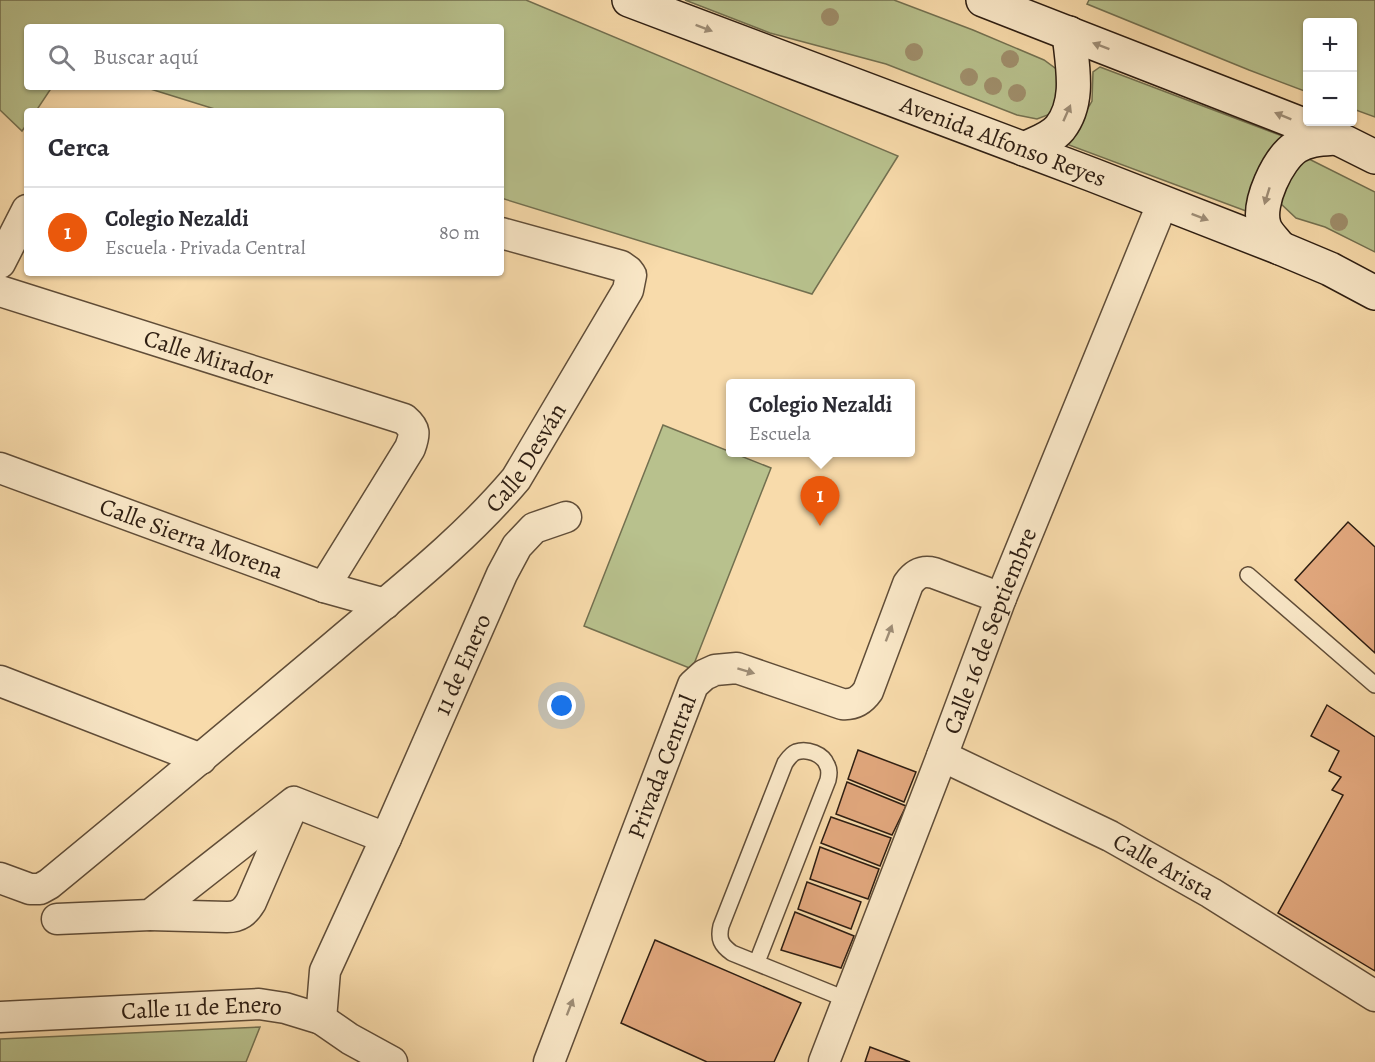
<!DOCTYPE html>
<html lang="es">
<head>
<meta charset="utf-8">
<style>
	body { margin:0; font-family:Alegreya,serif; background:#f7f7f7; color:#2b2b33 }
	.controls { position:absolute; right:18px; top:18px; display:grid; overflow:hidden; border-radius:6px; box-shadow:0 2px 4px #0004 }
	.controls button { width:54px; height:54px; display:grid; place-items:center; padding:0; border:0; border-bottom:2px solid #e1e1e2; background:#fff; color:#2b2b33; font:30px sans-serif }
	.you { position:absolute; left:562px; top:706px; width:21px; height:21px; margin:-15px; border:4px solid #fff; border-radius:50%; background:#1a73e8; box-shadow:0 0 0 9px #1a73e833 }
	.badge { display:grid; place-items:center; width:39px; height:39px; border-radius:50%; background:#ea580c; color:#fff; font-size:20px; font-weight:700 }
	.pin { position:absolute; translate:-50% -50px; filter:drop-shadow(0 2px 3px #0008) }
	.pin::after { content:''; position:absolute; top:32px; width:21px; height:18px; background:inherit; clip-path:polygon(0 0,100% 0,50% 100%) }
	.popup { position:absolute; left:726px; top:379px; width:189px; height:78px; box-sizing:border-box; display:grid; place-content:center; border-radius:6px; background:#fff; filter:drop-shadow(0 2px 4px #0005); font-size:20px; white-space:nowrap; color:#7c7c81 }
	.popup b { font-size:22px; color:#2b2b33 }
	.popup::after { content:''; position:absolute; left:50%; top:100%; margin-left:-12px; border:12px solid transparent; border-top-color:#fff }
	.list { margin:0; padding:0; list-style:none }
	h2 { display:flex; justify-content:space-between; align-items:center; height:78px; margin:0; padding:0 24px; font-size:26px }
	h2 small { font-size:20px; font-weight:400; color:#7c7c81 }
	.list li { display:grid; grid-template-columns:39px 1fr auto; gap:18px; align-items:center; box-sizing:border-box; height:90px; padding:0 24px; border-top:2px solid #e1e1e2 }
	.list b { display:block; font-size:22px; white-space:nowrap }
	.list p { margin:0; font-size:20px; white-space:nowrap; color:#7c7c81 }
	.list em { font-size:20px; font-style:normal; color:#7c7c81 }
	.icon { flex:none; width:33px; height:33px; fill:none; stroke:currentColor; stroke-width:2; stroke-linecap:round; stroke-linejoin:round }
	.map { position:relative; flex:none; width:1375px; height:1062px; overflow:hidden }
	.search { position:absolute; background:#fff; box-shadow:0 2px 4px #0004; left:24px; top:24px; width:480px; height:66px; display:flex; align-items:center; gap:15px; box-sizing:border-box; padding:0 21px; border-radius:6px; color:#7c7c81; font-size:22px }
	.panel { position:absolute; background:#fff; box-shadow:0 2px 4px #0004; left:24px; top:108px; width:480px; height:168px; border-radius:6px }
	.map>svg:first-child { display:block }
</style>
</head>
<body>
<div class="map">
<svg width="1375" height="1062" viewBox="0 0 1375 1062">
	<rect width="100%" height="100%" fill="#f8dbab"/>
	<filter id="stains"><feTurbulence type="fractalNoise" baseFrequency=".00333" numOctaves="4"/><feColorMatrix values="0 0 0 0 .2 0 0 0 0 .09 0 0 0 0 .02 0 0 0 .5 -.17"/></filter>
	<radialGradient id="worn" r=".72"><stop offset=".6" stop-color="#630" stop-opacity="0"/><stop offset="1" stop-color="#630" stop-opacity=".3"/></radialGradient>
	<g fill="#b8c18d" stroke="#737050" stroke-width="1.5">
		<path d="M0 0H526L898 156 812 294 501 198V111H221L144 87H501V27H27V87H52L36 111H27V124L22 131 0 110Z"/>
		<path d="M685 0H894L973 30 1044 60 1059 71 1065 88 1053 113 1037 119 1017 115 886 64 770 33Z"/>
		<path d="M1089 0H1375V117L1353 109 1352 22H1308L1307 92 1249 70 1087 4Z"/>
		<path d="M1100 67 1285 137 1254 214 1069 145 1067 135 1084 115 1092 101 1093 72Z"/>
		<path d="M1307 158 1375 192V252L1325 227 1296 218 1279 202 1286 173Z"/>
		<path d="M663 425 771 468 692 669 584 626Z"/>
		<path d="M260 1027 246 1062H0V1039Z"/>
	</g>
	<g fill="#e2a87e" stroke="#2e1e12" stroke-width="1.5">
		<path d="M1348 522 1375 547V653L1295 580Z"/>
		<path d="M1327 705 1375 737V971L1278 913 1343 795 1332 790 1341 777 1329 771 1339 751 1311 736Z"/>
		<path d="M858 750 916 772 904 802 848 779Z"/>
		<path d="M847 782 906 806 892 835 836 814Z"/>
		<path d="M831 817 891 838 880 866 821 843Z"/>
		<path d="M820 847 879 869 868 899 810 879Z"/>
		<path d="M807 882 861 902 851 929 798 909Z"/>
		<path d="M795 912 854 936 841 968 781 950Z"/>
		<path d="M655 940 801 1003 774 1062H707L621 1023Z"/>
		<path d="M870 1047 910 1062H865Z"/>
	</g>
	<g fill="none" stroke-linecap="round" stroke-linejoin="round">
		<g stroke="#604d38" stroke-width="18">
			<g id="lane">
				<path d="M1248 575 1375 685"/>
				<path d="M757 962 828 780C829 775 830 770 827 765 823 754 807 748 796 752 791 754 788 759 785 763L721 926C718 939 721 945 732 953L848 1000"/>
			</g>
		</g>
		<g stroke="#604d38" stroke-width="33">
			<g id="street">
				<path d="M0 263 27 210"/>
				<path id="s1" d="M0 291 404 419C416 429 415 434 410 448L324 587"/>
				<path id="s2" d="M0 468 324 587 385 604"/>
				<path d="M0 681 201 759"/>
				<path id="s3" d="M942 756 1110 836 1211 893 1375 996"/>
				<path id="s4" d="M0 878 30 889H40L49 884C144 806 238 727 332 648 395 594 462 543 516 479L628 290 631 275 628 271 621 266 501 233"/>
				<path d="M150 915 227 917C239 917 245 912 251 902L293 805"/>
				<path d="M57 919 150 915 294 802 386 838"/>
				<path id="s5" d="M0 1017 259 1004 285 1008 321 1019 350 1039 392 1062"/>
				<path id="s6" d="M321 1019 325 971 386 838 502 574 517 546 534 528 566 517"/>
				<path id="s7" d="M549 1062 693 685 704 675 715 670 737 668 842 704C854 705 861 701 868 691L908 584C915 574 922 570 934 573L1001 598"/>
				<path id="s8" d="M824 1062 942 756 1001 598 1163 202"/>
			</g>
		</g>
		<g stroke="#2e1e12" stroke-width="36">
			<g id="secondary">
				<path id="s9" d="M629 0 1093 175 1280 248 1330 269 1375 293"/>
				<path d="M983 0 1337 138 1375 157"/>
				<path d="M1024 149C1036 143 1051 139 1060 128 1081 101 1072 65 1069 33"/>
				<path d="M1280 248C1275 241 1266 233 1264 225 1257 203 1278 159 1296 147 1308 139 1323 139 1337 138"/>
			</g>
		</g>
		<use href="#lane" stroke="#fae8c8" stroke-width="15"/>
		<use href="#street" stroke="#fae8c8" stroke-width="30"/>
		<use href="#secondary" stroke="#fae8c8" stroke-width="33"/>
	</g>
	<g fill="#9f8e6b">
		<circle cx="830" cy="17" r="9"/>
		<circle cx="914" cy="52" r="9"/>
		<circle cx="1010" cy="59" r="9"/>
		<circle cx="969" cy="77" r="9"/>
		<circle cx="993" cy="86" r="9"/>
		<circle cx="1017" cy="93" r="9"/>
		<circle cx="1339" cy="222" r="9"/>
	</g>
	<defs><path id="oneway-solid" d="M-6-.8H1V-3.2L6.5 0L1 3.2V.8H-6Z" transform="scale(1.5)"/></defs>
	<g fill="#9e8d76">
		<use href="#oneway-solid" transform="translate(704 28) rotate(21)"/>
		<use href="#oneway-solid" transform="translate(1101 46) rotate(-159)"/>
		<use href="#oneway-solid" transform="translate(1067 113) rotate(-66)"/>
		<use href="#oneway-solid" transform="translate(1283 116) rotate(-158)"/>
		<use href="#oneway-solid" transform="translate(1267 196) rotate(107)"/>
		<use href="#oneway-solid" transform="translate(1200 217) rotate(21)"/>
		<use href="#oneway-solid" transform="translate(889 633) rotate(-69)"/>
		<use href="#oneway-solid" transform="translate(746 671) rotate(17)"/>
		<use href="#oneway-solid" transform="translate(570 1007) rotate(-69)"/>
	</g>
	<g text-anchor="middle" stroke-width="6" stroke-linejoin="round" paint-order="stroke">
		<g font-size="24" fill="#2e1e12" stroke="#fae8c8">
			<text dy="8" stroke="none"><textPath href="#s9" startOffset="400">Avenida Alfonso Reyes</textPath></text>
			<text dy="8" stroke="none"><textPath href="#s1" startOffset="219">Calle Mirador</textPath></text>
			<text dy="8" stroke="none"><textPath href="#s4" startOffset="694">Calle Desván</textPath></text>
			<text dy="8" stroke="none"><textPath href="#s2" startOffset="204">Calle Sierra Morena</textPath></text>
			<text dy="8" stroke="none"><textPath href="#s8" startOffset="462">Calle 16 de Septiembre</textPath></text>
			<text dy="8" stroke="none"><textPath href="#s6" startOffset="384">11 de Enero</textPath></text>
			<text dy="8" stroke="none"><textPath href="#s7" startOffset="316">Privada Central</textPath></text>
			<text dy="8" stroke="none"><textPath href="#s3" startOffset="248">Calle Arista</textPath></text>
			<text dy="8" stroke="none"><textPath href="#s5" startOffset="202">Calle 11 de Enero</textPath></text>
		</g>
	</g>
	<rect width="100%" height="100%" filter="url(#stains)"/>
	<rect width="100%" height="100%" fill="url(#worn)"/>
</svg>
<div class="controls">
<button>+</button>
<button>−</button>
</div>
<div class="you"></div>
<div class="pin badge" style="left:820px;top:526px">1</div>
<div class="popup"><b>Colegio Nezaldi</b>Escuela</div>
<div class="search"><svg class="icon" aria-label="search" viewBox="0 0 24 24"><circle cx="10" cy="10" r="6"/><path d="M15 15l6 6"/></svg>Buscar aquí</div>
<section class="panel">
<h2>Cerca<small></small></h2>
<ul class="list">
<li><span class="badge">1</span><div><b>Colegio Nezaldi</b><p>Escuela · Privada Central</p></div><em>80 m</em></li>
</ul>
</section>
</div>
</body>
</html>
